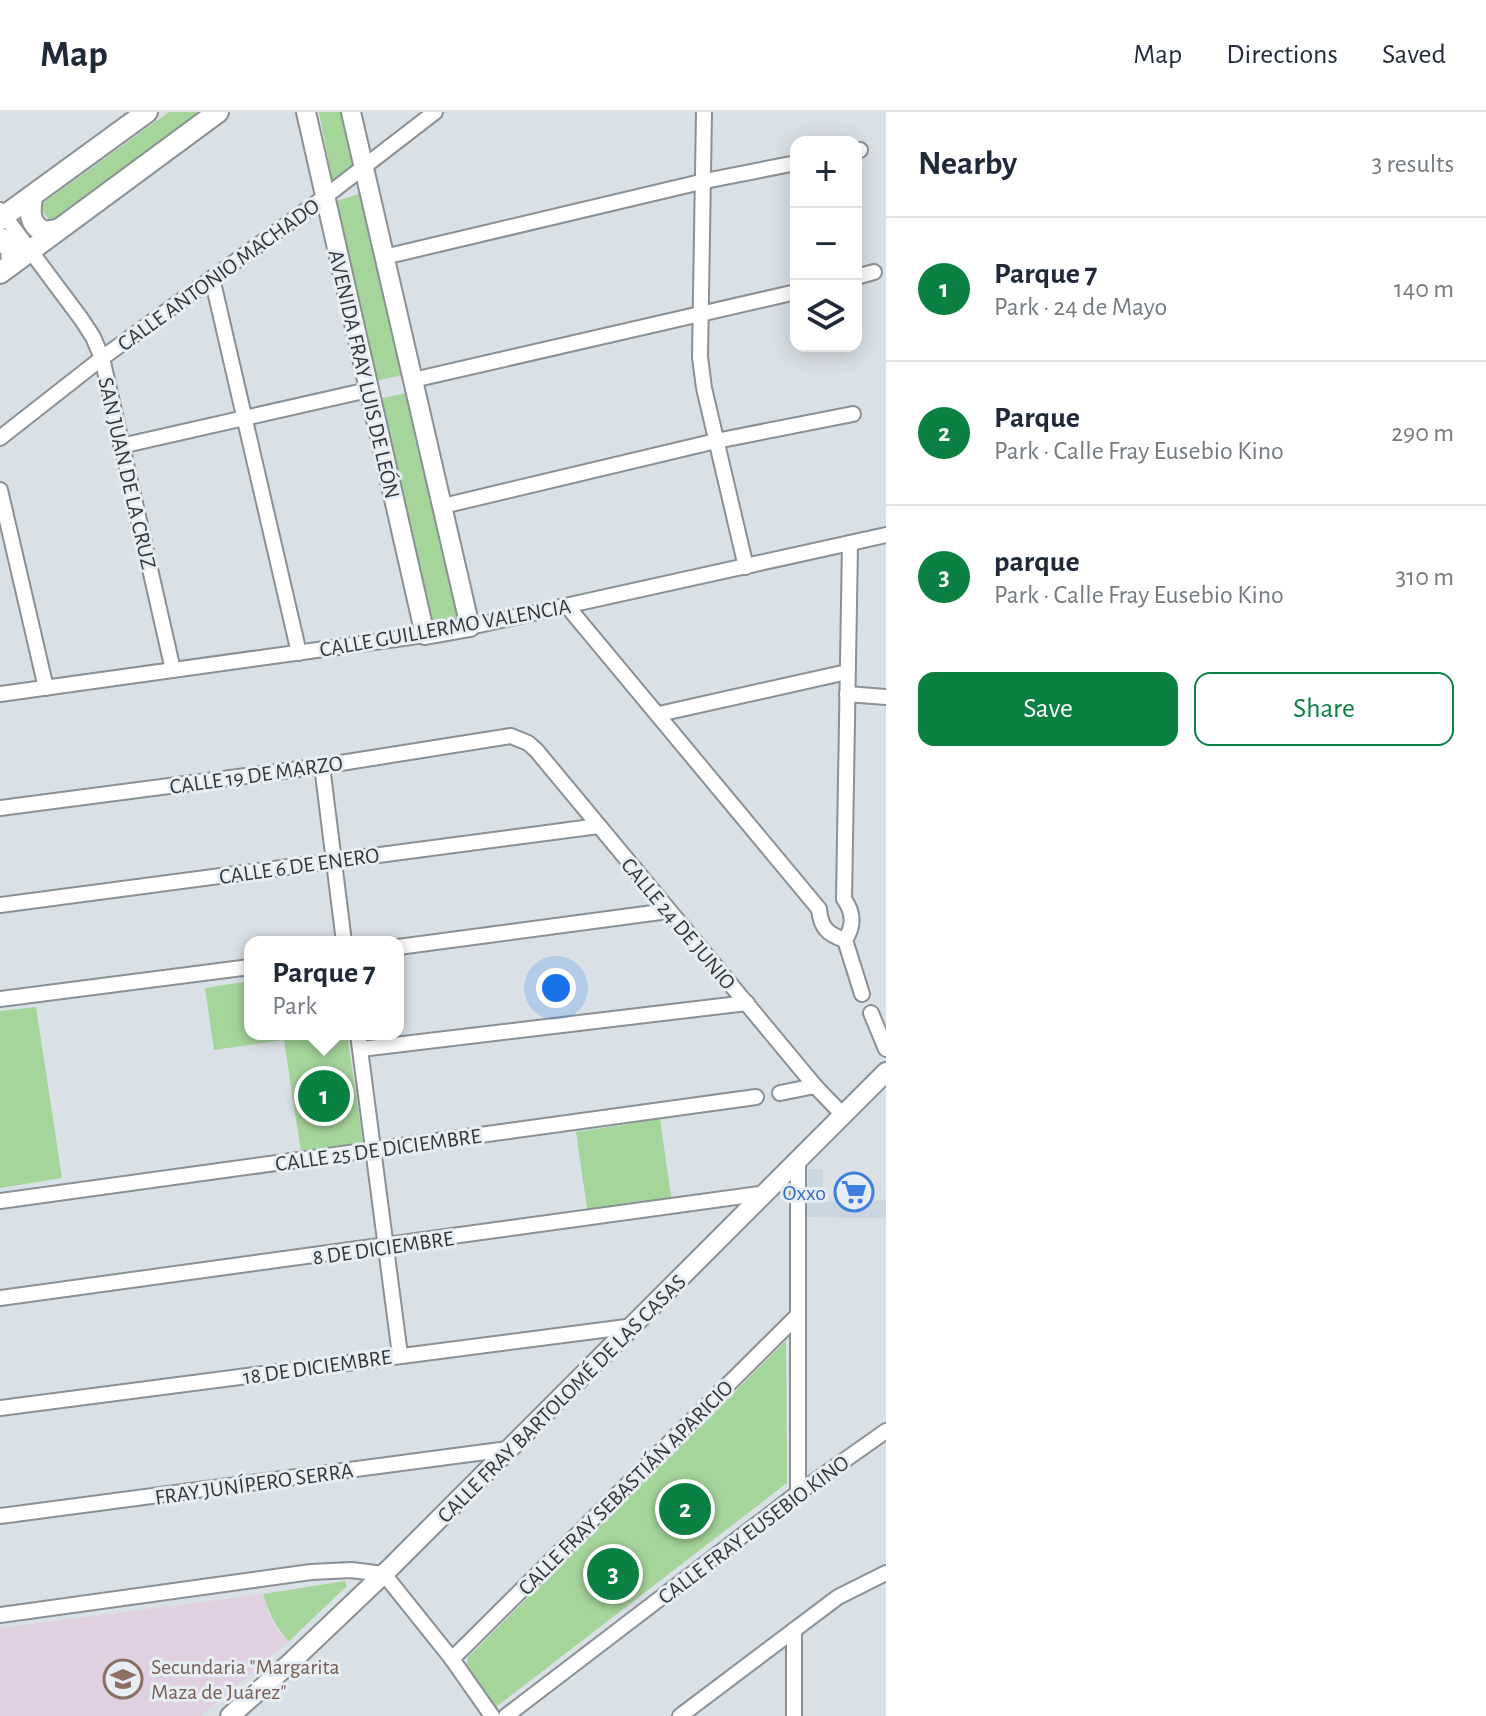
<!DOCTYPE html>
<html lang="en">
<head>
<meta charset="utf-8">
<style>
	body { margin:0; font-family:"Alegreya Sans",sans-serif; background:#f2f2f3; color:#1f2937 }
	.controls { position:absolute; right:24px; top:24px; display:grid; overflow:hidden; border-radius:16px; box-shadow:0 4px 20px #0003 }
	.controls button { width:72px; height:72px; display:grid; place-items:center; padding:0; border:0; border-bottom:2px solid #e0e1e3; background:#fff; color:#1f2937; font:40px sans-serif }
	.you { position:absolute; left:556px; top:876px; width:28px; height:28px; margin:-20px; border:6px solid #fff; border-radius:50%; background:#1a73e8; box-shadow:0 0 0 12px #1a73e833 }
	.badge { display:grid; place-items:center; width:52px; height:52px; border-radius:50%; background:#0b8043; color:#fff; font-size:26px; font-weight:700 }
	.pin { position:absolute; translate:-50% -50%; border:4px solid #fff; box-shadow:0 2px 8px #0006 }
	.popup { position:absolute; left:244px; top:824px; width:160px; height:104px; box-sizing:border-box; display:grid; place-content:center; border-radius:16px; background:#fff; filter:drop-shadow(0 2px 6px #0005); font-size:26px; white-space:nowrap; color:#747a83 }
	.popup b { font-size:30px; color:#1f2937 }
	.popup::after { content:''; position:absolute; left:50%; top:100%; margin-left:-16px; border:16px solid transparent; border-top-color:#fff }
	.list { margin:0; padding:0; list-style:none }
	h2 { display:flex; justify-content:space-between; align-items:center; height:104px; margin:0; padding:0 32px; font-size:34px }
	h2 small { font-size:26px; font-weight:400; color:#747a83 }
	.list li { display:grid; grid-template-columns:52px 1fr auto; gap:24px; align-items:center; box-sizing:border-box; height:144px; padding:0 32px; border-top:2px solid #e0e1e3 }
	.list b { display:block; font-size:30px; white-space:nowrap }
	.list p { margin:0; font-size:26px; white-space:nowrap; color:#747a83 }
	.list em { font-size:26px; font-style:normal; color:#747a83 }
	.actions { display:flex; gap:16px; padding:24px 32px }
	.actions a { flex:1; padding:18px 0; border:2px solid #0b8043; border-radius:16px; text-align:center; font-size:28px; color:#0b8043 }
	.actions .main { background:#0b8043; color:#fff }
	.icon { flex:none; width:44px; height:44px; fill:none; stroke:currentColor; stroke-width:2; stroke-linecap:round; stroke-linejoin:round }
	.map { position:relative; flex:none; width:886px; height:1604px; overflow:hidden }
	header { display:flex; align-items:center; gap:48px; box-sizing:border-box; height:112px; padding:0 40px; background:#fff; border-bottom:2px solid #e0e1e3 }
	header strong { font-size:38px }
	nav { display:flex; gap:44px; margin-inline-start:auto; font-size:28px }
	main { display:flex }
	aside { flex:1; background:#fff }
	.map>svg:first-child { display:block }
</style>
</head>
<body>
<header>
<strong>Map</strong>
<nav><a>Map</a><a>Directions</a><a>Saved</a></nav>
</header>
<main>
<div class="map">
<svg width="886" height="1604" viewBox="0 0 886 1604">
	<rect width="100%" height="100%" fill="#dae1e6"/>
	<path fill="#cad7e1" d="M808 1057H823V1090L886 1088V1106L807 1105Z"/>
	<path fill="#e0d0e2" d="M263 1482 269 1503 278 1519 289 1529 201 1604H0V1516Z"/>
	<g fill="#a6d59b">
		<path d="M169 0H207L55 116 39 94Z"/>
		<path d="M319 0H342L354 53 332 68Z"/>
		<path d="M361 81 404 263 375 269 334 90Z"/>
		<path d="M407 281 460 509 429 515 379 287Z"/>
		<path d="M250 869V922H347L363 1030 301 1040 284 928 214 938 205 876Z"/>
		<path d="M36 895 62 1066 0 1076V899Z"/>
		<path d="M660 1007 672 1091 588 1103 576 1020Z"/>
		<path d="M786 1229 787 1371 496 1595 467 1553V1546Z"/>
		<path d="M345 1469 347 1474 289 1529C275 1515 269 1501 263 1482Z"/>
	</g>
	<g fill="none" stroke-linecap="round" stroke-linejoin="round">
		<g stroke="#8a9094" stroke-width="18">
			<g id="minor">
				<path d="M704 0 700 245 704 276 746 455"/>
				<path d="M856 39 860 38"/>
				<path d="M0 98 82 208 93 225 102 246 173 558"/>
				<path d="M384 145 705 69 796 51"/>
				<path d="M856 165 874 160"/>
				<path d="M212 166 299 541"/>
				<path d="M413 268 796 180"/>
				<path d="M0 326 102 246 326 84 435 0"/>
				<path d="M121 334 368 278"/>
				<path d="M0 378 46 576"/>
				<path d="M443 394 716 329 853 302"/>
				<path d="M850 431 844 787C854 801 854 814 845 828L862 882"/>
				<path d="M567 494 819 797C821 816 827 822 845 828"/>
				<path d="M470 515 886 423"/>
				<path d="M0 582 425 523"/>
				<path d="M847 582 886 585"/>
				<path d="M659 602 847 560"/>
				<path d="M322 654 344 830"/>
				<path d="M0 696 322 654 511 624 528 631 536 638 815 974 843 1003"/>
				<path d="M0 793 599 714"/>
				<path d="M398 835 668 799"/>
				<path d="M0 887 250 855"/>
				<path d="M871 901 886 937"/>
				<path d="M358 922 400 1243"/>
				<path d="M361 937 747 891"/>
				<path d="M780 981 815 974"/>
				<path d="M798 1049V1381"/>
				<path d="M0 1089 756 985"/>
				<path d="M0 1186 766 1081"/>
				<path d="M0 1296 634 1214"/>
				<path d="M0 1404 508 1337"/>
				<path d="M0 1503 311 1460 351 1458 384 1462 452 1547 492 1604"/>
				<path d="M452 1547 798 1203"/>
				<path d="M506 1604 798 1381 886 1319"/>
				<path d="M680 1604 838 1485 886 1461"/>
				<path d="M794 1604V1518"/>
			</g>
		</g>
		<g stroke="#8a9094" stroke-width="22">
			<g id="tertiary">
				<path d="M306 0 425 523 470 515 351 0"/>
				<path d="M230 1604 289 1552 390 1456 886 960"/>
			</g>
		</g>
		<g stroke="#8a9094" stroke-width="24">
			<g id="secondary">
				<path d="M32 84C30 99 28 112 44 120L58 118"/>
				<path d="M0 107 147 0"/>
				<path d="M0 126 11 137 12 152"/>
				<path d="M0 161 218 0"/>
			</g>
		</g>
		<use href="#minor" stroke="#fff" stroke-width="14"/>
		<use href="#tertiary" stroke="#fff" stroke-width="18"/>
		<use href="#secondary" stroke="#fff" stroke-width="20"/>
	</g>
	<defs>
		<g id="supermarket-ring" transform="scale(2)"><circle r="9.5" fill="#e7eef3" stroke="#3f7fe0" stroke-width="1.5"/><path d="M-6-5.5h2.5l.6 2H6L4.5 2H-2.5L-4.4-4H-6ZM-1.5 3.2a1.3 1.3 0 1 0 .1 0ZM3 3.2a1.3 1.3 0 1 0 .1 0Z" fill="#3f7fe0"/></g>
		<g id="school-ring" transform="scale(2)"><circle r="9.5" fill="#e7eef3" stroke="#8d6e63" stroke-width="1.5"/><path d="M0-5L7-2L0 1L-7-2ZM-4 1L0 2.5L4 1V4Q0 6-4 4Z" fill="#8d6e63"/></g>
	</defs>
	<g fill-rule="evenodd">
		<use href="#supermarket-ring" x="854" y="1080"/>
		<use href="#school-ring" x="123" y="1567"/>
	</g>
	<g text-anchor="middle" stroke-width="6" stroke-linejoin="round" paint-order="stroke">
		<g font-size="22" fill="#343739" stroke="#e7eef3">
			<text transform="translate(218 162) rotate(-36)" y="8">CALLE ANTONIO MACHADO</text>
			<text transform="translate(365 262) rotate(77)" y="8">AVENIDA FRAY LUIS DE LEÓN</text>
			<text transform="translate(128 361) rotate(77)" y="8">SAN JUAN DE LA CRUZ</text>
			<text transform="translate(445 515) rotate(-10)" y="8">CALLE GUILLERMO VALENCIA</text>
			<text transform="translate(256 662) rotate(-8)" y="8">CALLE 19 DE MARZO</text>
			<text transform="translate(299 753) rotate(-8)" y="8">CALLE 6 DE ENERO</text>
			<text transform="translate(679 811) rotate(50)" y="8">CALLE 24 DE JUNIO</text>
			<text transform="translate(378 1037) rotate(-8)" y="8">CALLE 25 DE DICIEMBRE</text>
			<text transform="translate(383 1135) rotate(-8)" y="8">8 DE DICIEMBRE</text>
			<text transform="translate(317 1254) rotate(-8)" y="8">18 DE DICIEMBRE</text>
			<text transform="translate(561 1286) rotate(-45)" y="8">CALLE FRAY BARTOLOMÉ DE LAS CASAS</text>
			<text transform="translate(254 1371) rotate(-8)" y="8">FRAY JUNÍPERO SERRA</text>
			<text transform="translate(625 1375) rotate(-45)" y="8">CALLE FRAY SEBASTIÁN APARICIO</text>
			<text transform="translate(753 1417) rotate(-37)" y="8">CALLE FRAY EUSEBIO KINO</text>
		</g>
		<g font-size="22" fill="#366cbe" stroke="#e7eef3" text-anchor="end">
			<text x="826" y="1088">Oxxo</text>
		</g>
		<g font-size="22" fill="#785e54" stroke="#e7eef3" text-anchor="start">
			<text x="151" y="1562">Secundaria "Margarita<tspan x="151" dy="25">Maza de Juárez"</tspan></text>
		</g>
	</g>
</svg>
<div class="controls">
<button>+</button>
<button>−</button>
<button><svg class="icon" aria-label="layers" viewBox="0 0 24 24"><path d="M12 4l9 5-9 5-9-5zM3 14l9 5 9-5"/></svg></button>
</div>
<div class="you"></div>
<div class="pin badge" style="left:324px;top:984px">1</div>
<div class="popup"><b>Parque 7</b>Park</div>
<div class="pin badge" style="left:685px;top:1397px">2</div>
<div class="pin badge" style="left:613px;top:1462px">3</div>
</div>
<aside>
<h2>Nearby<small>3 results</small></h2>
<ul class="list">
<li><span class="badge">1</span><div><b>Parque 7</b><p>Park · 24 de Mayo</p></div><em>140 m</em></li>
<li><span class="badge">2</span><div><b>Parque</b><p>Park · Calle Fray Eusebio Kino</p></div><em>290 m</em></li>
<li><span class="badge">3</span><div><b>parque</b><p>Park · Calle Fray Eusebio Kino</p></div><em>310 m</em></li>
</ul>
<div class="actions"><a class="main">Save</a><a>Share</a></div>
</aside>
</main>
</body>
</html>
